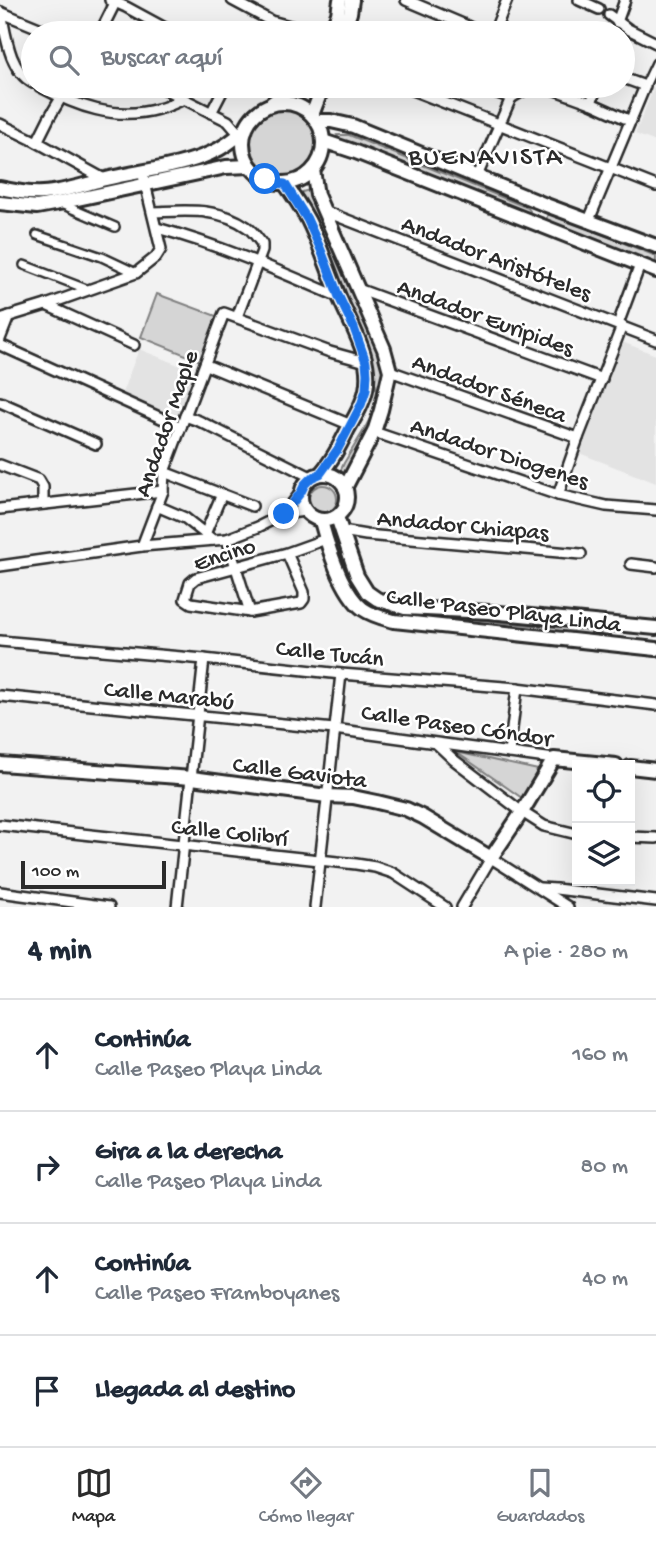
<!DOCTYPE html>
<html lang="es">
<head>
<meta charset="utf-8">
<style>
	body { margin:0; font-family:"Gochi Hand",sans-serif; background:#f2f2f3; color:#1f2937 }
	.controls { position:absolute; right:21px; bottom:21px; display:grid; overflow:hidden; border-radius:0px; box-shadow:0 7px 28px #0002 }
	.controls button { width:63px; height:63px; display:grid; place-items:center; padding:0; border:0; border-bottom:2px solid #e0e1e3; background:#fff; color:#1f2937; font:35px sans-serif }
	.scale { position:absolute; left:21px; bottom:18px; width:145px; box-sizing:border-box; padding-left:7px; border:4px solid #2b2b2b; border-top:0; font-size:19px; line-height:24px; white-space:nowrap; color:#2b2b2b; -webkit-text-stroke:5px #fff; paint-order:stroke }
	.stop { position:absolute; width:21px; height:21px; margin:-16px; border:5px solid #1a73e8; border-radius:50%; background:#fff }
	.stop.end { background:#1a73e8; border-color:#fff; box-shadow:0 2px 7px #0008 }
	.list { margin:0; padding:0; list-style:none }
	h2 { display:flex; justify-content:space-between; align-items:center; height:91px; margin:0; padding:0 28px; font-size:30px }
	h2 small { font-size:23px; font-weight:400; color:#747a83 }
	.list li { display:grid; grid-template-columns:46px 1fr auto; gap:21px; align-items:center; box-sizing:border-box; height:112px; padding:0 28px; border-top:2px solid #e0e1e3 }
	.list b { display:block; font-size:26px; white-space:nowrap }
	.list p { margin:0; font-size:23px; white-space:nowrap; color:#747a83 }
	.list em { font-size:23px; font-style:normal; color:#747a83 }
	.icon { flex:none; width:38px; height:38px; fill:none; stroke:currentColor; stroke-width:2; stroke-linecap:round; stroke-linejoin:round }
	.map { position:relative; flex:none; width:656px; height:907px; overflow:hidden }
	.search { position:absolute; background:#fff; box-shadow:0 7px 28px #0002; left:21px; right:21px; top:21px; height:77px; display:flex; align-items:center; gap:18px; box-sizing:border-box; padding:0 24px; border-radius:38px; color:#747a83; font-size:26px }
	.sheet { height:539px; background:#fff }
	nav { display:flex; justify-content:space-around; align-items:center; box-sizing:border-box; height:98px; border-top:2px solid #e0e1e3; background:#fff; font-size:19px; color:#747a83 }
	nav a { display:grid; justify-items:center; gap:4px }
	nav .on { color:#2b2b2b }
	.map>svg:first-child { display:block }
</style>
</head>
<body>
<div class="map">
<svg width="656" height="907" viewBox="0 0 656 907">
	<rect width="100%" height="100%" fill="#f2f2f2"/>
	<filter id="ink" filterUnits="userSpaceOnUse"><feTurbulence type="fractalNoise" baseFrequency=".0143" numOctaves="2"/><feDisplacementMap in="SourceGraphic" scale="14" xChannelSelector="R" yChannelSelector="G"/><feConvolveMatrix kernelMatrix="1 2 1 2 8 2 1 2 1" color-interpolation-filters="sRGB"/></filter>
	<g filter="url(#ink)">
		<g fill="#e3e3e3">
			<path d="M656 82V142L635 134Z"/>
			<path d="M622 342 656 355V483L579 453Z"/>
			<path d="M139 349 198 373 177 424 120 398Z"/>
		</g>
		<g fill="#d5d5d5" stroke="#808080" stroke-width="2">
			<circle cx="285" cy="142" r="34"/>
			<path d="M337 135H349L528 208 530 211 528 214 341 143Z"/>
			<path d="M313 189 385 371 384 394 345 482 338 476 344 463 364 430 379 401 368 350 295 194Z"/>
			<path d="M550 213 656 256V265L546 224 547 216Z"/>
			<path d="M157 294 219 317 203 362 141 337Z"/>
			<circle cx="323" cy="499" r="14"/>
			<path d="M332 533 344 553 350 574 378 608 507 623 601 631 600 637 397 620 363 607 345 579 327 534Z"/>
			<path d="M456 752 538 770 522 798Z"/>
		</g>
		<g fill="none" stroke-linecap="round" stroke-linejoin="round">
			<g stroke="#2b2b2b" stroke-width="12">
				<g id="pedestrian">
					<path d="M645 86 656 63"/>
					<path d="M61 204 115 227"/>
					<path d="M37 235 102 257 136 273"/>
					<path d="M24 265 89 290"/>
				</g>
			</g>
			<g stroke="#2b2b2b" stroke-width="14">
				<g id="minor">
					<path d="M110 0 126 7 174 33"/>
					<path d="M232 0 271 21 316 33"/>
					<path d="M406 0 465 25 477 31 495 30 507 33"/>
					<path d="M579 0 599 9"/>
					<path d="M0 12 51 33"/>
					<path d="M1 12C6 36 9 70 33 83"/>
					<path d="M609 15 628 29 656 43"/>
					<path d="M617 22 625 0"/>
					<path d="M495 30 507 0"/>
					<path d="M100 33 115 3"/>
					<path d="M39 86C76 106 115 121 158 109 167 107 175 103 184 99"/>
					<path d="M158 86 228 121 240 135"/>
					<path d="M402 86 656 186"/>
					<path d="M479 86 511 98"/>
					<path d="M544 86 591 103 631 121"/>
					<path d="M511 98 531 86"/>
					<path d="M591 103 597 86"/>
					<path d="M211 113 225 86"/>
					<path d="M0 124 37 142 104 179"/>
					<path d="M37 142 49 118 68 86"/>
					<path d="M477 176 511 98"/>
					<path d="M324 211 656 340"/>
					<path d="M153 212C186 211 219 207 247 227 253 231 258 239 262 244V251L237 317"/>
					<path d="M589 220 645 86 623 78"/>
					<path d="M157 228C220 245 279 271 339 297"/>
					<path d="M358 289 602 379"/>
					<path d="M46 305 134 345"/>
					<path d="M0 319 46 305 136 273 156 257 161 249 142 171"/>
					<path d="M618 324 640 265"/>
					<path d="M0 339 9 316"/>
					<path d="M0 345 181 427"/>
					<path d="M206 365 351 425"/>
					<path d="M390 371 578 438"/>
					<path d="M0 402 96 444"/>
					<path d="M185 416 199 421 311 477"/>
					<path d="M374 432 558 495 606 506 656 510"/>
					<path d="M0 465 39 480 43 487V504"/>
					<path d="M164 472 252 506"/>
					<path d="M558 495 578 438 622 326"/>
					<path d="M157 506 185 518 213 540"/>
					<path d="M0 509 163 491"/>
					<path d="M284 514 301 492"/>
					<path d="M342 531 366 535 581 554"/>
					<path d="M205 534 222 494"/>
					<path d="M227 539 250 612"/>
					<path d="M142 546 163 491 164 472 224 313 330 352 366 362"/>
					<path d="M287 553 304 592V599L301 603 250 612 191 603 185 599 190 583 196 578 287 553 326 539"/>
					<path d="M631 564 656 567"/>
					<path d="M0 566 142 546 227 539 258 527 284 514 304 511"/>
					<path d="M0 641 204 659 341 674 517 688 656 705"/>
					<path d="M0 696 334 729 554 759"/>
					<path d="M437 744 454 760 522 812 544 826 577 834"/>
					<path d="M509 753 517 688"/>
					<path d="M0 825 356 864 375 867 393 873 445 907"/>
					<path d="M630 837 656 838"/>
					<path d="M540 888 556 889 656 901"/>
					<path d="M0 892 109 907"/>
					<path d="M177 907 204 659"/>
					<path d="M315 907 341 674"/>
					<path d="M462 907 491 858 568 907"/>
				</g>
			</g>
			<g stroke="#2b2b2b" stroke-width="18">
				<g id="tertiary">
					<path d="M330 33 338 14 340 0"/>
					<path d="M343 33 350 13 352 0"/>
					<path d="M272 103 294 86"/>
					<circle cx="283" cy="143" r="40"/>
					<path d="M312 115 323 86"/>
					<path d="M317 121H331L353 126 546 205 656 246"/>
					<path d="M323 141 353 151 656 271"/>
					<path d="M313 170 317 195 384 349 390 371 381 410 374 432 345 488"/>
					<path d="M285 184C293 195 301 207 308 220 320 244 328 270 338 294 350 325 373 356 366 390 363 404 355 417 348 429 340 445 332 461 320 474"/>
					<path d="M0 188C14 191 28 194 43 193 64 192 85 184 106 179 139 171 181 167 211 153 225 147 235 139 246 129"/>
					<path d="M0 203 37 207 59 203 208 171 226 167 250 166"/>
					<circle cx="324" cy="497" r="23"/>
					<path d="M337 517 357 576 367 592 377 599 405 608 489 612 656 628"/>
					<path d="M321 521C328 547 341 592 363 609 373 616 383 618 394 621L656 649"/>
					<path d="M0 764 192 778 327 796 353 797 377 802 406 809 423 817 491 858 522 812 554 759 616 765"/>
					<path d="M630 767 656 770"/>
				</g>
			</g>
			<use href="#pedestrian" stroke="#fff" stroke-width="7"/>
			<use href="#minor" stroke="#fff" stroke-width="9"/>
			<use href="#tertiary" stroke="#fff" stroke-width="12"/>
		</g>
	</g>
	<g fill="none" stroke-linecap="round" stroke-linejoin="round" filter="url(#ink)">
		<path stroke="#1a73e8" stroke-width="9" d="M265 179 275 183 285 184 307 219 321 250 339 297 354 328 366 362 367 374 366 390 361 405 338 449 320 474 311 478 305 484 301 492 284 514"/>
	</g>
	<g text-anchor="middle" stroke-width="5" stroke-linejoin="round" paint-order="stroke">
		<g font-size="24" fill="#2b2b2b" stroke="#fff">
			<text transform="translate(497 257) rotate(21)" y="8">Andador Aristóteles</text>
			<text transform="translate(486 316) rotate(20)" y="8">Andador Euripides</text>
			<text transform="translate(490 387) rotate(20)" y="8">Andador Séneca</text>
			<text transform="translate(165 423) rotate(-71)" y="8">Andador Maple</text>
			<text transform="translate(500 452) rotate(18)" y="8">Andador Diogenes</text>
			<text transform="translate(463 524) rotate(5)" y="8">Andador Chiapas</text>
			<text transform="translate(224 553) rotate(-18)" y="8">Encino</text>
			<text transform="translate(504 609) rotate(7)" y="8">Calle Paseo Playa Linda</text>
			<text transform="translate(330 652) rotate(6)" y="8">Calle Tucán</text>
			<text transform="translate(169 694) rotate(6)" y="8">Calle Marabú</text>
			<text transform="translate(457 724) rotate(8)" y="8">Calle Paseo Cóndor</text>
			<text transform="translate(300 771) rotate(7)" y="8">Calle Gaviota</text>
			<text transform="translate(230 831) rotate(6)" y="8">Calle Colibrí</text>
		</g>
		<g font-size="26" letter-spacing="2" fill="#2b2b2b" stroke="#fff">
			<text x="486" y="164">BUENAVISTA</text>
		</g>
	</g>
</svg>
<div class="controls">
<button><svg class="icon" aria-label="locate" viewBox="0 0 24 24"><circle cx="12" cy="12" r="6"/><path d="M12 2v4M12 18v4M2 12h4M18 12h4"/></svg></button>
<button><svg class="icon" aria-label="layers" viewBox="0 0 24 24"><path d="M12 4l9 5-9 5-9-5zM3 14l9 5 9-5"/></svg></button>
</div>
<div class="scale">100 m</div>
<div class="stop" style="left:265px;top:179px"></div>
<div class="stop end" style="left:284px;top:514px"></div>
<div class="search"><svg class="icon" aria-label="search" viewBox="0 0 24 24"><circle cx="10" cy="10" r="6"/><path d="M15 15l6 6"/></svg>Buscar aquí</div>
</div>
<section class="sheet">
<h2>4 min<small>A pie · 280 m</small></h2>
<ul class="list">
<li><svg class="icon" aria-label="ahead" viewBox="0 0 24 24"><path d="M12 20V5M6 11l6-6 6 6"/></svg><div><b>Continúa</b><p>Calle Paseo Playa Linda</p></div><em>160 m</em></li>
<li><svg class="icon" aria-label="right" viewBox="0 0 24 24"><path d="M7 20v-9h11M14 6l5 5-5 5"/></svg><div><b>Gira a la derecha</b><p>Calle Paseo Playa Linda</p></div><em>80 m</em></li>
<li><svg class="icon" aria-label="ahead" viewBox="0 0 24 24"><path d="M12 20V5M6 11l6-6 6 6"/></svg><div><b>Continúa</b><p>Calle Paseo Framboyanes</p></div><em>40 m</em></li>
<li><svg class="icon" aria-label="arrive" viewBox="0 0 24 24"><path d="M6 21V4h12l-3 4 3 4H6"/></svg><div><b>Llegada al destino</b></div></li>
</ul>
</section>
<nav>
<a class="on"><svg class="icon" aria-label="map" viewBox="0 0 24 24"><path d="M3 6l6-2 6 2 6-2v14l-6 2-6-2-6 2zM9 4v14M15 6v14"/></svg>Mapa</a>
<a><svg class="icon" aria-label="directions" viewBox="0 0 24 24"><path d="M12 3l9 9-9 9-9-9zM9 14v-3h6M13 9l2 2-2 2"/></svg>Cómo llegar</a>
<a><svg class="icon" aria-label="saved" viewBox="0 0 24 24"><path d="M7 4h10v16l-5-4-5 4z"/></svg>Guardados</a>
</nav>
</body>
</html>
